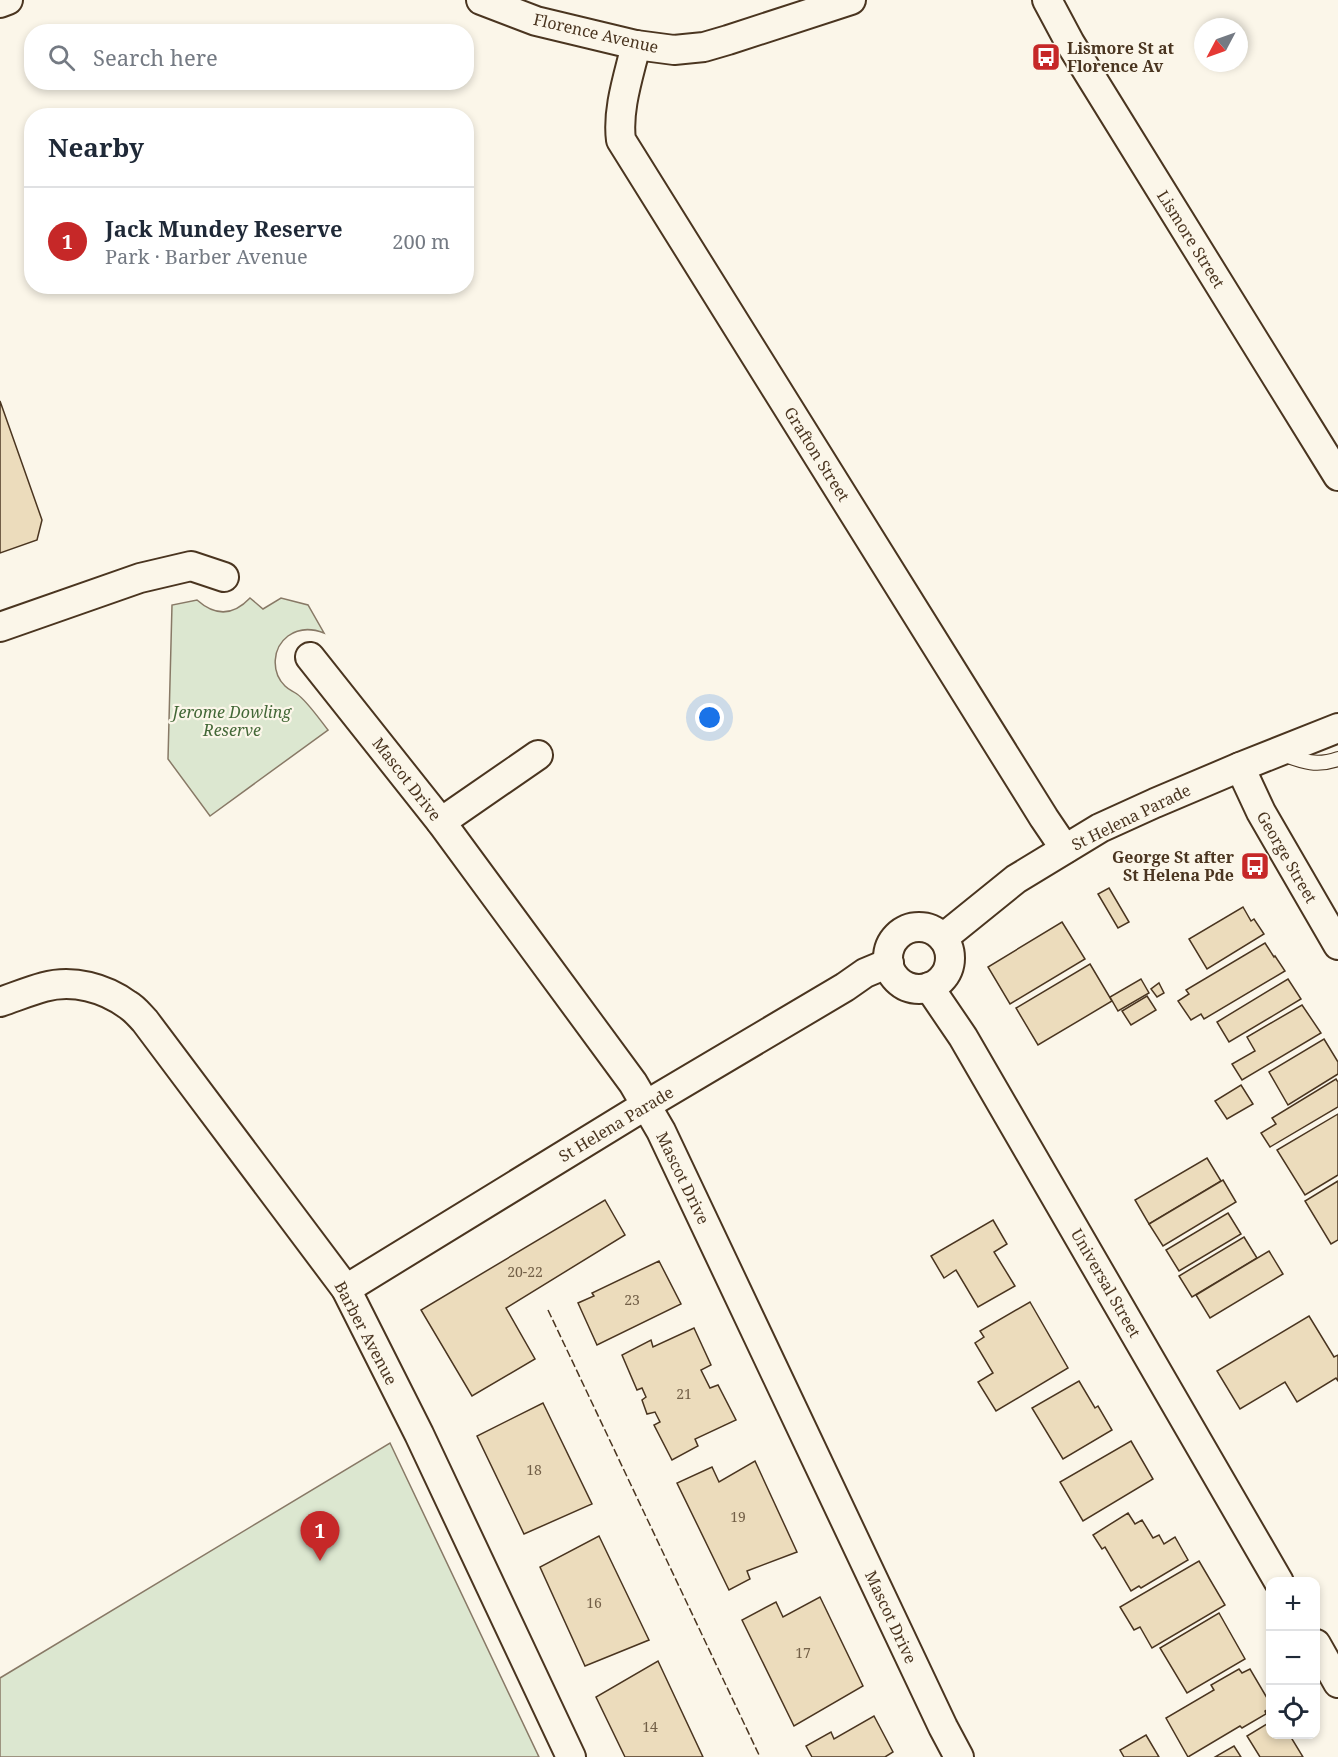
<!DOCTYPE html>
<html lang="en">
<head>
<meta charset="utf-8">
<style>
	body { margin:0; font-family:"Noto Serif",serif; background:#f2f2f3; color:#1f2937 }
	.controls { position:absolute; right:18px; bottom:18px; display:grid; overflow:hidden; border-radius:12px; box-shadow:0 3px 9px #0003 }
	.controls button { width:54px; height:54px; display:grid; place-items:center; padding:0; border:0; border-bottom:2px solid #e0e1e3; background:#fff; color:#1f2937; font:30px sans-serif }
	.compass { position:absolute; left:1194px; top:18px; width:54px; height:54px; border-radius:50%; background:#fff; box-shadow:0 3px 9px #0003; rotate:229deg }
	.you { position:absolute; left:710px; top:718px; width:21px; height:21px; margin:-15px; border:4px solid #fff; border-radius:50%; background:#1a73e8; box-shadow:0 0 0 9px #1a73e833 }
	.badge { display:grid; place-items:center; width:39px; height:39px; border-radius:50%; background:#c62828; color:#fff; font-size:20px; font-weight:700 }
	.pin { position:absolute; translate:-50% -50px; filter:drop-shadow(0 2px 3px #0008) }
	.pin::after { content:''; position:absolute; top:32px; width:21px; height:18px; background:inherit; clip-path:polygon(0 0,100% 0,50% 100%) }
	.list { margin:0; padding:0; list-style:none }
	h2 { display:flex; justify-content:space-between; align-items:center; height:78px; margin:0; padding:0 24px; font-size:26px }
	h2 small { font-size:20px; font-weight:400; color:#747a83 }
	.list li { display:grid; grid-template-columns:39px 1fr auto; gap:18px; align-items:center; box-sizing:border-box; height:108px; padding:0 24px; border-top:2px solid #e0e1e3 }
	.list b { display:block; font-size:22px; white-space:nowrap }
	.list p { margin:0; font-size:20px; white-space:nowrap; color:#747a83 }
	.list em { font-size:20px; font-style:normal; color:#747a83 }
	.icon { flex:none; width:33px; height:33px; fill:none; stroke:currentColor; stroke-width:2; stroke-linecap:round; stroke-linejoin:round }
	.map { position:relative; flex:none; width:1338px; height:1757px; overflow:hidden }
	.search { position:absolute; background:#fff; box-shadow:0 3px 9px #0003; left:24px; top:24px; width:450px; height:66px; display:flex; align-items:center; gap:15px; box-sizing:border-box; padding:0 21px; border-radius:24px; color:#747a83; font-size:22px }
	.panel { position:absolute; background:#fff; box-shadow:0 3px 9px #0003; left:24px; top:108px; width:450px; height:186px; border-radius:24px }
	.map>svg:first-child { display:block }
</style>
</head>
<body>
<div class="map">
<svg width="1338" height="1757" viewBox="0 0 1338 1757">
	<rect width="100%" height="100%" fill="#fbf6e9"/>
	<g fill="#dce7d0" stroke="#887966" stroke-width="1.5">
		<path d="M250 598 263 609 281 598 308 605 324 633C311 628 299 628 288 636 272 648 271 672 285 686 289 690 293 691 297 694 307 701 320 720 328 730L210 816 168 759 172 605 197 600C215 616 233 616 250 598Z"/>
		<path d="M390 1443 539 1757H0V1678Z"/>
	</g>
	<g fill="#ecdcbc" stroke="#4a3520" stroke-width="1.5">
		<path d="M0 401 42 520 37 540 0 553Z"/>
		<path d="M1109 888 1129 922 1118 928 1098 894Z"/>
		<path d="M1243 907 1251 921 1254 919 1264 934 1207 969 1189 939Z"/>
		<path d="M1062 922 1085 959 1010 1004 988 967Z"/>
		<path d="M1265 943 1274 957 1275 956 1285 971 1204 1019 1201 1014 1191 1020 1178 1001 1189 994 1186 990Z"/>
		<path d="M1090 964 1112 1001 1038 1045 1016 1008Z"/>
		<path d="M1141 979 1149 993 1118 1011 1110 997Z"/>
		<path d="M1288 979 1301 999 1229 1042 1217 1022Z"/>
		<path d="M1159 983 1164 993 1157 997 1151 989Z"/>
		<path d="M1147 996 1156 1010 1131 1025 1122 1011Z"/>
		<path d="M1302 1005 1321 1033 1242 1080 1232 1064 1255 1051 1247 1037Z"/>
		<path d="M1324 1039 1338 1062V1074L1288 1105 1269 1072Z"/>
		<path d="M1336 1079 1338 1082V1107L1270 1147 1261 1133 1276 1124 1272 1118Z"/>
		<path d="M1241 1085 1253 1104 1227 1119 1215 1101Z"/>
		<path d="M1338 1114V1175L1305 1195 1277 1150Z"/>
		<path d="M1207 1158 1221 1181 1149 1224 1135 1200Z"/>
		<path d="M1223 1180 1236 1202 1163 1246 1149 1224Z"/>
		<path d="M1338 1181V1240L1331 1244 1305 1201Z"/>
		<path d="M605 1200 625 1235 506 1308 535 1359 472 1396 421 1310Z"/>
		<path d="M1228 1213 1241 1234 1179 1271 1166 1250Z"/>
		<path d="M993 1220 1007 1244 994 1252 1015 1286 978 1307 956 1270 944 1278 931 1256Z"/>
		<path d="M1244 1237 1257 1258 1192 1297 1179 1276Z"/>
		<path d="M1269 1251 1283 1274 1210 1318 1196 1295Z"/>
		<path d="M659 1261 681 1304 597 1345 578 1303 594 1296 592 1293Z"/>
		<path d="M1030 1302 1068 1368 996 1411 978 1382 993 1373 975 1343 984 1337 980 1331Z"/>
		<path d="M1309 1316 1334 1357 1338 1355V1381L1336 1378 1297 1402 1285 1382 1240 1409 1217 1371Z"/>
		<path d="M694 1328 711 1365 701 1370 710 1388 718 1385 736 1420 695 1439 698 1446 672 1460 654 1425 660 1422 655 1412 647 1414 642 1400 646 1397 642 1388 637 1390 622 1355 651 1340 653 1347Z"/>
		<path d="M1079 1381 1095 1408 1098 1406 1112 1430 1063 1459 1032 1408Z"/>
		<path d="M543 1403 592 1504 524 1534 477 1436Z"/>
		<path d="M1131 1441 1153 1479 1083 1521 1060 1482Z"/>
		<path d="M755 1461 797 1552 747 1571 750 1579 729 1590 677 1483 712 1467 719 1482Z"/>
		<path d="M1128 1513 1135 1524 1142 1520 1153 1538 1159 1535 1164 1544 1175 1537 1188 1560 1141 1588 1139 1586 1131 1591 1105 1547 1102 1549 1093 1535Z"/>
		<path d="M599 1536 649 1640 585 1666 540 1567Z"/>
		<path d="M1199 1561 1225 1605 1152 1648 1140 1627 1134 1630 1120 1607Z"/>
		<path d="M820 1597 863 1686 794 1726 742 1620 776 1602 783 1617Z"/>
		<path d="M1219 1613 1245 1659 1187 1693 1160 1648Z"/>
		<path d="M658 1661 703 1757H625L596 1697Z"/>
		<path d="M1239 1669 1242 1673 1250 1669 1270 1703V1708L1265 1711 1266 1714 1242 1728 1240 1726 1188 1757 1166 1718 1214 1690 1211 1685Z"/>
		<path d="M874 1716 893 1752 885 1757H812L806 1746 831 1732 834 1739Z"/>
		<path d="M1270 1722V1734H1289L1303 1757H1260L1247 1736Z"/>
		<path d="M1146 1735 1159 1757H1124L1120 1750Z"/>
		<path d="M1234 1746 1241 1757H1215Z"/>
	</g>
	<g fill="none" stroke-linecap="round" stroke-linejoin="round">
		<g stroke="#4a3520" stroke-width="16">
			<path id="service" d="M1280 753C1302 761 1315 767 1338 759"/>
		</g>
		<g stroke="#4a3520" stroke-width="32">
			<g id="minor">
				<path d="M481 0 536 21 636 45 674 50 704 47 728 40 851 0"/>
				<path d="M1047 0 1070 43 1338 476"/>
				<path d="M0 3 8 0"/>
				<path d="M636 45C629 75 617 109 621 140L1044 818 1065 849"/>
				<path d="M0 627 140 578 191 566 224 577"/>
				<path d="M310 657 441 822 633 1083 661 1131 943 1727 959 1757"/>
				<path d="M1240 767 1261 812 1338 945"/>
				<path d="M441 822 538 755"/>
				<circle cx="919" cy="958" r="31"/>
				<path d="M943 938 1016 879 1100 828 1155 803 1240 767 1338 728"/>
				<path d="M929 987 963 1037 1279 1582"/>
				<path d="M0 1002C15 997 29 991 44 987 73 979 105 988 128 1005 135 1009 140 1016 145 1021L346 1289 419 1434 571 1757"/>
				<path d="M346 1289 646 1105 845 987 865 973 889 963"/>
				<path d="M1316 1644 1338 1683"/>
			</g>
		</g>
		<use href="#service" stroke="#fbf6e9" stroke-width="14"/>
		<use href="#minor" stroke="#fbf6e9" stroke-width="28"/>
		<path stroke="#4a3520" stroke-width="1.5" stroke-dasharray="8 3" stroke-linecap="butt" d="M548 1310 760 1757"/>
	</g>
	<defs>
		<g id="bus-square" transform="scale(1.5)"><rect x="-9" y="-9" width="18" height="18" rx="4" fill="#c62828" stroke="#fbf6e9"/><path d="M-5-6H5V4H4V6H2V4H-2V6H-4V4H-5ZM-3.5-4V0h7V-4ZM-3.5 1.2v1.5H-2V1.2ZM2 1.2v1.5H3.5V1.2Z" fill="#fff"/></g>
	</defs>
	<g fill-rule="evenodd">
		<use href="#bus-square" x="1046" y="57"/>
		<use href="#bus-square" x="1255" y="866"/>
	</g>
	<g text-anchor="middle" stroke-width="4.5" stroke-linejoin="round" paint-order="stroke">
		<g font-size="14" fill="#725f47">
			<text x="525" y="1277">20-22</text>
			<text x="632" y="1305">23</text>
			<text x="684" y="1399">21</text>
			<text x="534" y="1475">18</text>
			<text x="738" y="1522">19</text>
			<text x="594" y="1608">16</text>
			<text x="803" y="1658">17</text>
			<text x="650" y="1732">14</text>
		</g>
		<g font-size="16" fill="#4a3520" stroke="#fbf6e9">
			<text transform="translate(596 33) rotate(13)" y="6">Florence Avenue</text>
			<text transform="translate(1191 239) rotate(58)" y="6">Lismore Street</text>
			<text transform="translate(817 454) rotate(58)" y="6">Grafton Street</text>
			<text transform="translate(407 779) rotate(52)" y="6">Mascot Drive</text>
			<text transform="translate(1131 817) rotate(-26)" y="6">St Helena Parade</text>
			<text transform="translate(1287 857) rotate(60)" y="6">George Street</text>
			<text transform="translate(616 1124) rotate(-31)" y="6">St Helena Parade</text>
			<text transform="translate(683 1178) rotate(64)" y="6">Mascot Drive</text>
			<text transform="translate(1106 1283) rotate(60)" y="6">Universal Street</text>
			<text transform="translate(366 1333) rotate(62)" y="6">Barber Avenue</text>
			<text transform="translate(891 1617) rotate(65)" y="6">Mascot Drive</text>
		</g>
		<g font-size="16" font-weight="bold" fill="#4a3520" stroke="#fbf6e9" text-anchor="start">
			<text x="1067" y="54">Lismore St at<tspan x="1067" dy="18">Florence Av</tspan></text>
			<text x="1234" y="863" text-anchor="end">George St after<tspan x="1234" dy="18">St Helena Pde</tspan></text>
		</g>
		<g font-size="16" font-style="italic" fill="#436837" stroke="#fbf6e9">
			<text x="232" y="718">Jerome Dowling<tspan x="232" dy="18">Reserve</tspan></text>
		</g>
	</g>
</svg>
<div class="controls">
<button>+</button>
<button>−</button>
<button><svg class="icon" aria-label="locate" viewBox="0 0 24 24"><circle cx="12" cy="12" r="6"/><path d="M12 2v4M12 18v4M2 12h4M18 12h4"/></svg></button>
</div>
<svg class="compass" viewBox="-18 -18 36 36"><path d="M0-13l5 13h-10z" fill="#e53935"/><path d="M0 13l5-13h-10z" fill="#747a83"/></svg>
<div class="you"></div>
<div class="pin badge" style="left:320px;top:1561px">1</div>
<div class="search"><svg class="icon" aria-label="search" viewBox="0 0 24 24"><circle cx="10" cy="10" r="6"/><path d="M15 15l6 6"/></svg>Search here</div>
<section class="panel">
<h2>Nearby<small></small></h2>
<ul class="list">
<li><span class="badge">1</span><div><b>Jack Mundey Reserve</b><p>Park · Barber Avenue</p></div><em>200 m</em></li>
</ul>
</section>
</div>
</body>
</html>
